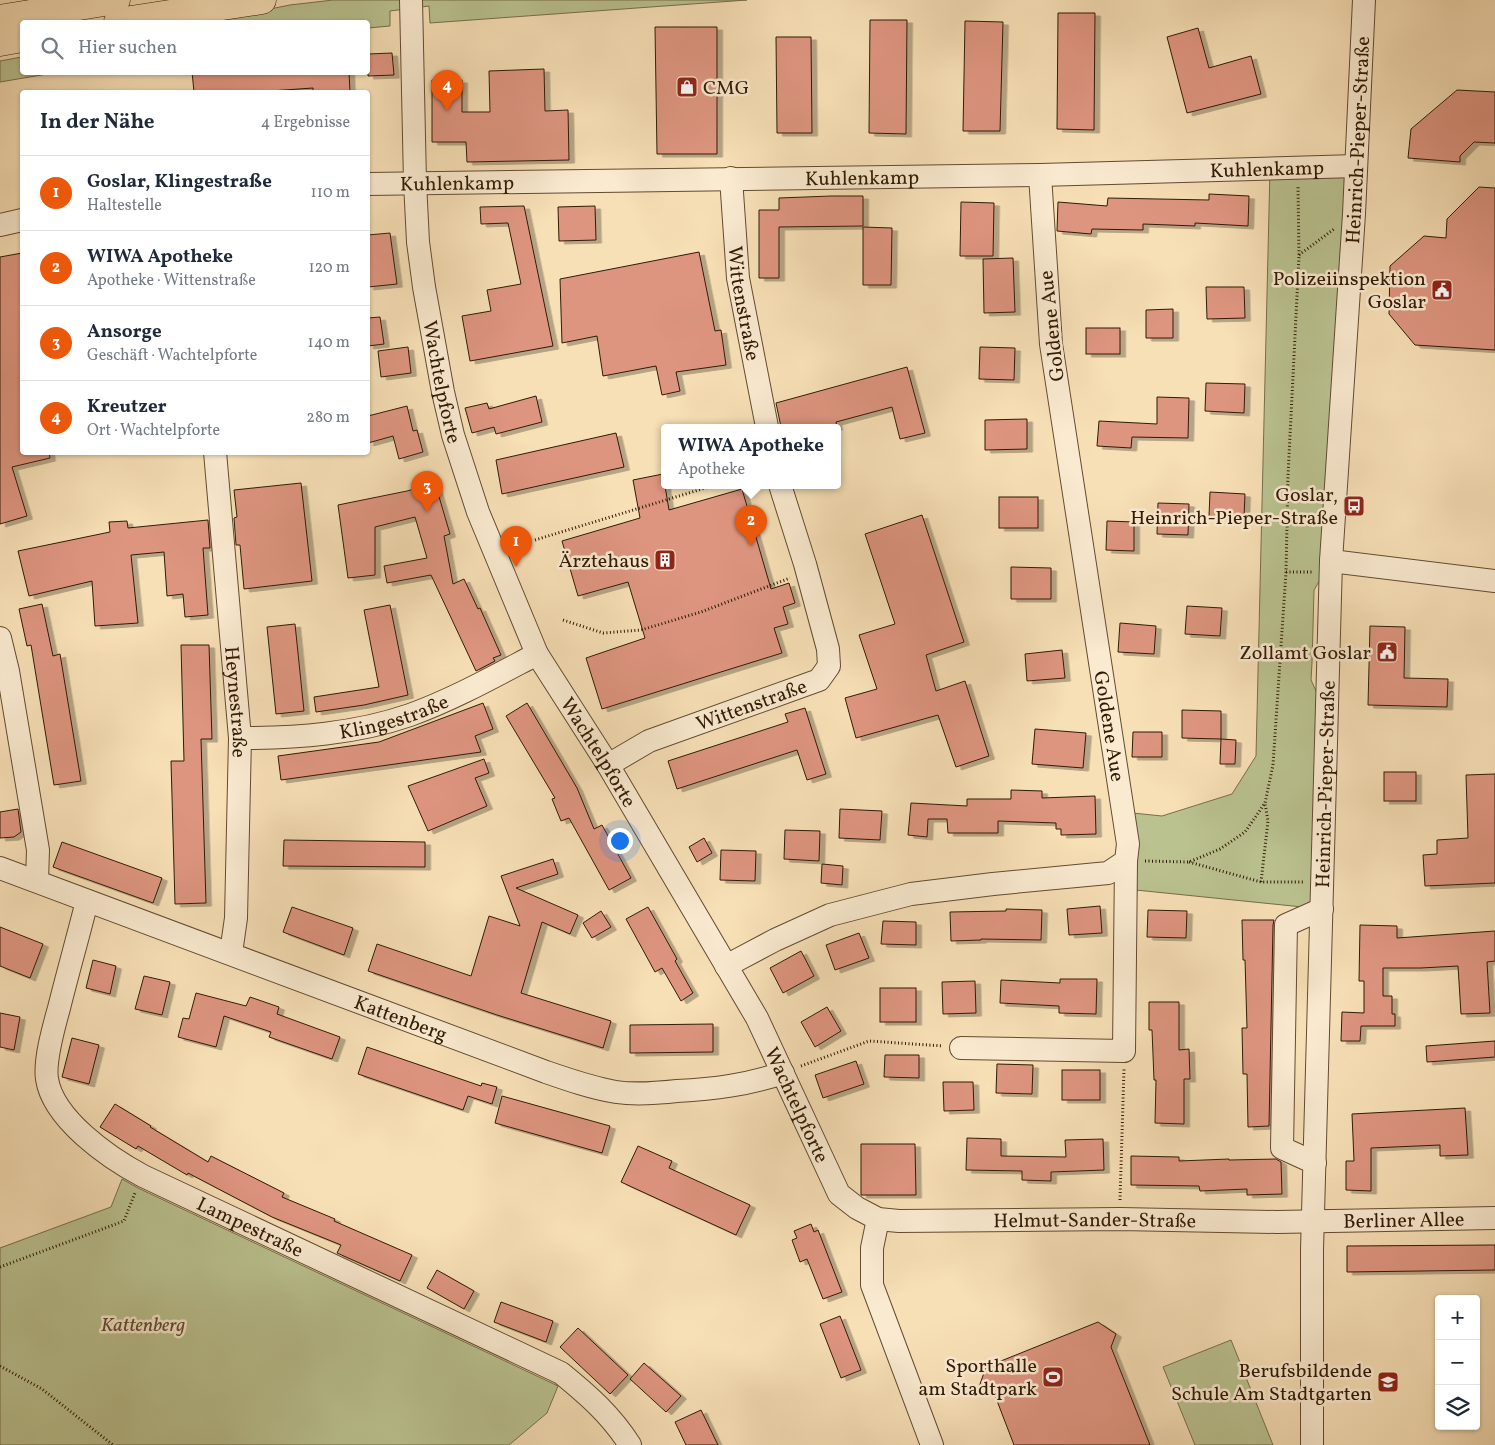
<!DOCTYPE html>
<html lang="de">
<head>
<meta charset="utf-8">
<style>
	body { margin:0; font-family:Vollkorn,serif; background:#f6f6f7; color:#1f2937 }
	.controls { position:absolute; right:15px; bottom:15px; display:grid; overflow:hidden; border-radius:5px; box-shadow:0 1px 4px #0004 }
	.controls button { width:45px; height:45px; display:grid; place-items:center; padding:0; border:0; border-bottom:1px solid #e0e1e3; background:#fff; color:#1f2937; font:25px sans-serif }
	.you { position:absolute; left:619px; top:840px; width:18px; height:18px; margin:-12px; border:4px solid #fff; border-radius:50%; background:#1a73e8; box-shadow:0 0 0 8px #1a73e833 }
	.badge { display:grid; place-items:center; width:32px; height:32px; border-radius:50%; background:#ea580c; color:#fff; font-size:16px; font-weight:700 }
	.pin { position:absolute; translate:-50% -41px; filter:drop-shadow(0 1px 2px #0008) }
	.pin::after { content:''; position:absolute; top:26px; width:18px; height:15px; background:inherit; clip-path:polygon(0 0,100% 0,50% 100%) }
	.popup { position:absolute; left:661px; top:424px; width:180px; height:65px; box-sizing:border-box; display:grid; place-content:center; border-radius:5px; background:#fff; filter:drop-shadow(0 1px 4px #0005); font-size:16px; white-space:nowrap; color:#747a83 }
	.popup b { font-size:19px; color:#1f2937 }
	.popup::after { content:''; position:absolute; left:50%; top:100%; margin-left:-10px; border:10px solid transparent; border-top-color:#fff }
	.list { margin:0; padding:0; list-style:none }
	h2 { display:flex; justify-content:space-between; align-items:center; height:65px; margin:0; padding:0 20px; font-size:21px }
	h2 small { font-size:16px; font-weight:400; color:#747a83 }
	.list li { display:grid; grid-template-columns:32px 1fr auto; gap:15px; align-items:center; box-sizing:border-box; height:75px; padding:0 20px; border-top:1px solid #e0e1e3 }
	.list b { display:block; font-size:19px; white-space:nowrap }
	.list p { margin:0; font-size:16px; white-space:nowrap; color:#747a83 }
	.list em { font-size:16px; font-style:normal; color:#747a83 }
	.icon { flex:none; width:28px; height:28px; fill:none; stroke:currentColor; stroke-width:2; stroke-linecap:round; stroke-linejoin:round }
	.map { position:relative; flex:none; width:1495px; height:1445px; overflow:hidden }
	.search { position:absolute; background:#fff; box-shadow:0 1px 4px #0004; left:20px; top:20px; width:350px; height:55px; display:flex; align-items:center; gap:12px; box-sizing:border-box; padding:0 18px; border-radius:5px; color:#747a83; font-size:19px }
	.panel { position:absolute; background:#fff; box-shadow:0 1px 4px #0004; left:20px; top:90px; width:350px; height:365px; border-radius:5px }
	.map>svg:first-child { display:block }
</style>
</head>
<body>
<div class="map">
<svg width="1495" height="1445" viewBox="0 0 1495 1445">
	<defs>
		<filter id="shadow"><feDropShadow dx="5.5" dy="3" stdDeviation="0" flood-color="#0004"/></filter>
	</defs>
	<rect width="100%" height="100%" fill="#f7dfb6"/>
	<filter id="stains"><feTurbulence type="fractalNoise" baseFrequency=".004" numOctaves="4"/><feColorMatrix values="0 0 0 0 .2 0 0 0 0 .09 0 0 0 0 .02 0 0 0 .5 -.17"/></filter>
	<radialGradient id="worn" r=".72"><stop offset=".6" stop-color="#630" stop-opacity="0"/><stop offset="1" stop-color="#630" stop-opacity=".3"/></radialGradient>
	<g fill="#bac290" stroke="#766e4a">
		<path d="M333 0H747L430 23 429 6 390 11V26L368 28V22H205L290 5Z"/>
		<path d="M22 57V72L53 73 0 82V61Z"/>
		<path d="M1356 166 1331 561 1314 590 1312 663 1311 680 1326 713 1322 909 1126 889 1123 812 1162 816 1232 794 1256 756 1270 169Z"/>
		<path d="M122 1179 138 1188 558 1386 547 1413 509 1445H0V1248L111 1207Z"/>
		<path d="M1231 1340 1273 1445H1195L1163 1367Z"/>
	</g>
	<g fill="#de9580" stroke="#311a04" filter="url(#shadow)">
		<path d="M1058 13H1095L1094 130 1057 129Z"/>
		<path d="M870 20H907L906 134 869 133Z"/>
		<path d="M965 21 1003 22 1000 131H963Z"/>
		<path d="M655 27H717V154H657Z"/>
		<path d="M1198 28 1209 68 1251 56 1261 94 1187 113 1167 37Z"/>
		<path d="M776 37H811L812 133H777Z"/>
		<path d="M392 53 394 75 368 76V54Z"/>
		<path d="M544 69 545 111 568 110 569 160 467 162 466 142H432V80H462V112H490L489 71Z"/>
		<path d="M192 72H349L350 92H313V88L256 92H194Z"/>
		<path d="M1457 90 1495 92V143L1474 142 1460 156V162L1408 158 1411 129Z"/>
		<path d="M1479 187 1495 188V350L1415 345 1389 314 1390 266 1424 236 1446 238 1447 219Z"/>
		<path d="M1209 194 1249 196 1248 226 1195 223V226L1143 224V230L1092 229 1091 234 1057 231 1058 202 1107 206 1108 198 1209 200Z"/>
		<path d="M831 196H863V226L779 227V278H759V210H779V198Z"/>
		<path d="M961 202 994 203 993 256H960Z"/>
		<path d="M524 206 553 346 470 361 462 316 491 311 487 290 521 284 508 223 481 224 480 207Z"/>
		<path d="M595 206 596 240 559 241 558 207Z"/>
		<path d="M863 227 892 228 891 285H863Z"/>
		<path d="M390 233 397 284 368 287V235Z"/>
		<path d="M699 252 715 331 721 330 726 365 676 372 680 391 662 395 656 366 603 376 597 336 562 343 560 279Z"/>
		<path d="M22 253V452H49L50 458 12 467 27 516 0 524V257Z"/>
		<path d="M1013 258 1015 312 984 313 983 259Z"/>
		<path d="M1206 287H1244L1245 318 1207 319Z"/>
		<path d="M1173 309V338H1146V310Z"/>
		<path d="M380 317 384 344 368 346V318Z"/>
		<rect x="1086" y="328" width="34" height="26"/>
		<path d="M408 347 411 373 381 377 378 351Z"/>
		<path d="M980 347 1015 348 1014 380 979 379Z"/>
		<path d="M907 367 925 433 900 439 892 407 836 422 837 427H781L776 403Z"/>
		<path d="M1206 383 1245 384 1244 413 1205 411Z"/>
		<path d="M536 396 542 422 496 434 494 427 472 433 465 408 487 403 489 409Z"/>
		<path d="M1157 397 1189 398 1188 438 1132 437 1131 448 1097 446 1099 421 1157 424Z"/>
		<path d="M407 406 413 431 417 430 423 452 399 459 393 436 368 443V416Z"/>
		<path d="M1027 419V449L985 450V420Z"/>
		<path d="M616 433 624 467 502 494 496 460Z"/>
		<path d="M663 474 669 510 742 489 771 589 789 583 795 603 783 607 788 624 774 628 782 653 602 709 586 658 645 638 628 582 578 596 562 541 640 518 633 480Z"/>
		<path d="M301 483 312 581 244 589 240 545H236L234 518 237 517 234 490Z"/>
		<path d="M435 483 450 534 444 536 453 584 464 579 478 609 480 608 501 655 493 658 495 661 476 671 431 575 387 583 384 566 427 558 415 517 375 527V575L348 578 338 505 407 491Z"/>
		<path d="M1210 492 1245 494 1244 518 1209 516Z"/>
		<rect x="999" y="497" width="39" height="31"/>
		<path d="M1158 503 1189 504 1188 535 1157 534Z"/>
		<path d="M922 515 964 642 926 655 936 691 965 681 989 756 956 767 938 715 856 738 845 698 877 689 859 635 895 624 865 534Z"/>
		<path d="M208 520 210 548H203L208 615 185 617 183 594 167 596 164 552 131 555 138 623 95 626 92 581 29 596 18 551 110 532 109 522 127 521 128 528Z"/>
		<path d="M1107 521 1134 522V551L1106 550Z"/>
		<path d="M1011 567 1051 568V599H1011Z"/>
		<path d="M42 604 53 656 60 654 81 781 54 785 31 645 27 646 19 609Z"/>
		<path d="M390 605 408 695 364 705 316 712 314 697 379 687 364 610Z"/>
		<path d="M1187 606 1222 608 1220 636 1185 634Z"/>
		<path d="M1120 623 1156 626 1154 654 1118 652Z"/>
		<path d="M295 624 304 711 276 714 267 627Z"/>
		<path d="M1370 626 1405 627 1404 678 1448 679 1447 707 1368 705Z"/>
		<path d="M181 645H209L212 739H201L206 903 175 904 171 761H184Z"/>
		<path d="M1062 650 1065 678 1027 681 1025 654Z"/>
		<path d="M483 703 493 729 475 736 481 752 281 780 278 756 379 742Z"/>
		<path d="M527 703 577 788 594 829 602 825 631 878 609 890 569 818 561 821 552 799 555 798 506 716Z"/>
		<path d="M805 708 826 774 807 780 797 750 677 789 668 761 788 722 785 714Z"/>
		<path d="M1182 710 1221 711V739L1182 738Z"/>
		<path d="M1035 729 1086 733 1083 768 1032 764Z"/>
		<path d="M1133 732H1162V757H1132Z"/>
		<path d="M1221 739 1236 740 1235 764H1220Z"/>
		<path d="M484 759 489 773 475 778 487 806 428 831 408 786Z"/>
		<rect x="1384" y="772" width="32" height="29"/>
		<path d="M1495 774V883L1425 886 1423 855 1437 854V840L1468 838 1466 775Z"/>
		<path d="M1011 790 1042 791V798L1095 796 1096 834 1061 835V829H1056V823L998 821V833H948L947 819H928L927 837 908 835 911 803 967 806V799H1011Z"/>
		<path d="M18 809 21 832 14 837 0 838V812Z"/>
		<path d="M840 809 882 811 880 840 839 838Z"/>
		<path d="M785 830 820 831 819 861 784 859Z"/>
		<path d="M704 838 712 853 697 862 689 847Z"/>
		<path d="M284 840 425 842V867L283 866Z"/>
		<path d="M62 842 162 878 153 903 53 867Z"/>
		<path d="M721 850 756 851 755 881 720 880Z"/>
		<path d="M553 859 558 874 516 888 578 915 570 934 542 922 521 993 611 1021 603 1048 497 1015 368 971 377 944 471 976 489 916 520 926 501 876Z"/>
		<path d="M822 864 843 866 842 885 821 883Z"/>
		<path d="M1100 906 1102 933 1069 935 1067 909Z"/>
		<path d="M292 907 353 928 344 955 283 932Z"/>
		<path d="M648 907 677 959 675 961 693 993 681 1001 662 968 655 972 626 919Z"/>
		<path d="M1006 909 1042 910 1041 940 981 939V940L951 941 950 912 1006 911Z"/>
		<path d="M1148 910 1187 911 1186 938 1147 937Z"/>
		<path d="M601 911 611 927 592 938 583 923Z"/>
		<path d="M1242 920H1274L1273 925 1269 1126 1248 1127 1247 1074H1243L1242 1028H1247L1245 960H1243Z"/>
		<path d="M883 921 916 922V945L881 944Z"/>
		<path d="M1360 925 1397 926V938L1495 931V961L1487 962 1490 1013 1461 1014 1458 966 1421 968H1383V996H1392V1014H1395V1026H1361L1360 1041H1341L1342 1012 1364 1013V981H1359Z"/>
		<path d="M0 927 43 944 30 978 0 966Z"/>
		<path d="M859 933 869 958 835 970 826 945Z"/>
		<path d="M801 951 814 976 783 993 770 968Z"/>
		<path d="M93 960 116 966 110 994 86 988Z"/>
		<path d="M144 976 170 982 162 1015 135 1009Z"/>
		<path d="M1060 979H1097L1096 1014 1059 1013V1006L1000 1003 1001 980 1060 983Z"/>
		<path d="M975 981 976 1013 943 1014 942 982Z"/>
		<rect x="880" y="988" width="36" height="34"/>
		<path d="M196 993 246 1006 250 997 279 1007 277 1014 340 1037 332 1059 269 1037 271 1032 224 1016 216 1047 178 1037 183 1018 189 1019Z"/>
		<path d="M1149 1002H1179V1050L1189 1049 1190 1079H1184V1124L1155 1123 1156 1080H1154L1152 1030H1149Z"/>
		<path d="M827 1007 841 1031 815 1047 801 1022Z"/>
		<path d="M0 1013 20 1017 14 1050 0 1047Z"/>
		<path d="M713 1024V1052L630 1053V1025Z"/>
		<path d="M72 1038 99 1045 89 1084 62 1077Z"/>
		<path d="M1495 1041V1057L1427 1062 1426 1046Z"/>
		<path d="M367 1047 481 1086 482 1083 497 1087 492 1104 468 1096 463 1110 358 1074Z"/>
		<path d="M885 1055H919V1078L884 1077Z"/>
		<path d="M856 1061 864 1084 823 1098 815 1075Z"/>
		<path d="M997 1064 1033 1065 1032 1094 996 1093Z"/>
		<rect x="1062" y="1070" width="38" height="30"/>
		<path d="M943 1082H973L974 1110 944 1111Z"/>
		<path d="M502 1096 610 1126 602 1153 495 1123Z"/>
		<path d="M115 1104 151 1126 150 1127 208 1162 211 1156 284 1193 282 1197 335 1219 334 1221 412 1255 400 1281 337 1253 341 1245 272 1217 188 1173 187 1175 138 1146 136 1149 100 1127Z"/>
		<path d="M1465 1108 1468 1155 1440 1156V1145L1371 1148V1191L1346 1190V1161H1354L1352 1114Z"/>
		<path d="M967 1138 1001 1139V1156L1066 1157 1065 1140 1103 1139 1104 1170 1051 1172V1181L1022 1180V1171L966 1170Z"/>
		<path d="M861 1144H915L916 1195H861Z"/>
		<path d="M638 1146 672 1161 669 1168 750 1205 736 1235 621 1182Z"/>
		<path d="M1131 1156 1179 1157V1161L1229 1159V1160L1276 1159 1281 1162 1282 1194 1247 1195V1189L1200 1191 1199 1186 1131 1185Z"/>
		<path d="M811 1224 814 1232 818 1230 842 1292 823 1299 807 1259 800 1262 792 1240 797 1238 794 1231Z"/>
		<path d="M1495 1245V1270L1347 1272V1246Z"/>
		<path d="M437 1270 474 1291 464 1309 427 1288Z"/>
		<path d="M501 1302 553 1321 546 1342 494 1322Z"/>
		<path d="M840 1316 861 1370 841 1378 820 1324Z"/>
		<path d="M1098 1322 1116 1334 1111 1347 1150 1445H1014L994 1393 979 1387 986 1367Z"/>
		<path d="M578 1328 628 1375 610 1394 560 1347Z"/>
		<path d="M644 1363 681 1396 666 1412 630 1379Z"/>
		<path d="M701 1410 718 1445H686L675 1422Z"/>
	</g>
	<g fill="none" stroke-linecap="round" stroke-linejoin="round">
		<g stroke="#624b30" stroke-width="24">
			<g id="minor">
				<path id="s1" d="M411 0 415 182 418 242 424 287 443 392 453 435 478 512 537 654 608 765 757 1018 839 1194 857 1208 878 1219 899 1221 1120 1219 1277 1222 1495 1218"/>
				<path id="s2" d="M731 178 738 278 767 427"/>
				<path id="s3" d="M368 184 1040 175 1356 166"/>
				<path d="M0 225 22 220"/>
				<path id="s4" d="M215 452 240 738 236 918 231 953"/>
				<path d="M1331 561 1495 581"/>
				<path d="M0 638 8 671 38 850 37 881"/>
				<path id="s5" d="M240 738C297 738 355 734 410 715 454 699 495 676 537 654"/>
				<path id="s6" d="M608 765 649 741 819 680 829 666 828 649 805 564 780 485"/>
				<path id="s7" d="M0 868 546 1072C569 1080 592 1088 616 1092 636 1095 657 1093 677 1091 715 1089 746 1085 783 1073"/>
				<path id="s8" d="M87 901C78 937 68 972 59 1008 54 1026 44 1061 47 1079 53 1119 109 1158 143 1176L561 1373C588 1395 611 1415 630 1445"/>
				<path d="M726 966 775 940 830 915 911 894 993 884 1108 873 1126 861 1128 844 1051 344 1040 175"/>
				<path d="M961 1048 1124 1051 1126 861"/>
				<path d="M1315 1163 1282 1148 1286 925 1322 909"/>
				<path d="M878 1219 872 1248V1285L932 1445"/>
				<path id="s9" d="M1312 1445V1250L1331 561 1354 214 1364 0"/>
			</g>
		</g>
		<g stroke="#311a04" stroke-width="29">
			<g id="highway">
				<path d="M0 19 116 0"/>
				<path d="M118 22 262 0"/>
				<path d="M0 42 22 38"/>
			</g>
		</g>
		<g stroke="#311a04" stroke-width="3" stroke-dasharray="1 2.5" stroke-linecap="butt">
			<path d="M1299 255 1334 229"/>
			<path d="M535 540 715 485"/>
			<path d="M1286 572H1313"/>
			<path d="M563 620 603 633 641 630 701 612 790 578"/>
			<path d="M1145 861 1189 862 1220 849 1245 832 1265 803 1273 765 1286 572 1288 476 1299 256 1298 186"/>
			<path d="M1189 862 1261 882H1303"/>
			<path d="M1261 882 1268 821 1265 803"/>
			<path d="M801 1066 869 1041 943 1046"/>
			<path d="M1120 1200 1124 1069"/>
			<path d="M0 1267 124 1221 135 1193"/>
			<path d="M0 1366 42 1389 113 1445"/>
		</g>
		<use href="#minor" stroke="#faead0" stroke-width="22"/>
		<use href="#highway" stroke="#f7dfb6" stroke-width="28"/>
	</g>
	<defs>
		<g id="shop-square" transform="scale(1.125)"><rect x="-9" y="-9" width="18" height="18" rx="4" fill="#8f2418" stroke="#faead0"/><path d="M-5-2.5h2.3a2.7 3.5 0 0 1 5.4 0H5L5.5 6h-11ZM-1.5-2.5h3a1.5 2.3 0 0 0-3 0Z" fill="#fff"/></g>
		<g id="civic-square" transform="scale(1.125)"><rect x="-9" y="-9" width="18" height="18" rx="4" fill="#8f2418" stroke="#faead0"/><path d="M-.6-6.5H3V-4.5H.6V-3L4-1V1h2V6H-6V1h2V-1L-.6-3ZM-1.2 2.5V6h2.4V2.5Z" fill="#fff"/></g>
		<g id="bus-square" transform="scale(1.125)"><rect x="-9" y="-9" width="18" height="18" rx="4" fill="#8f2418" stroke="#faead0"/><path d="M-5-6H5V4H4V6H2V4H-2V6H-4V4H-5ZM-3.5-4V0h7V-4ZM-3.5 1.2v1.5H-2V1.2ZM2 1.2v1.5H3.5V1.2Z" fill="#fff"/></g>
		<g id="building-square" transform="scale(1.125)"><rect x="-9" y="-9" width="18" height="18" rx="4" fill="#8f2418" stroke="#faead0"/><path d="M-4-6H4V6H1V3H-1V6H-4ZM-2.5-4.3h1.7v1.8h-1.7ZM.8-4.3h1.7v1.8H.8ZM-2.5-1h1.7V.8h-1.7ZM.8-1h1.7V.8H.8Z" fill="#fff"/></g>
		<g id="stadium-square" transform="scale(1.125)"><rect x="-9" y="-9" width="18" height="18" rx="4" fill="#8f2418" stroke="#faead0"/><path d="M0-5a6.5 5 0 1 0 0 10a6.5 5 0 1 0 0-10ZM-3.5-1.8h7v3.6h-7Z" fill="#fff"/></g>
		<g id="school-square" transform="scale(1.125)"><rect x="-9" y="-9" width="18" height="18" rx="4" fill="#8f2418" stroke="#faead0"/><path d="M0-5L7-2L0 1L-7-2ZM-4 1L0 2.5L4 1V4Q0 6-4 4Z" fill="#fff"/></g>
	</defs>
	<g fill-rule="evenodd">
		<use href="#shop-square" x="687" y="87"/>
		<use href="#civic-square" x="1442" y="290"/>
		<use href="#bus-square" x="1354" y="506"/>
		<use href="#building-square" x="665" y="560"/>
		<use href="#civic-square" x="1387" y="652"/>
		<use href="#stadium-square" x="1053" y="1377"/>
		<use href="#school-square" x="1388" y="1382"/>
	</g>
	<g text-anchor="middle" stroke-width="5" stroke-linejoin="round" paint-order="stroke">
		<g font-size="20" fill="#311a04" stroke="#faead0" text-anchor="end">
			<text x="703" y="94" text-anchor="start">CMG</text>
			<text x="1426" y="285">Polizeiinspektion<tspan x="1426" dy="23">Goslar</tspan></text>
			<text x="1338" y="501">Goslar,<tspan x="1338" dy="23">Heinrich-Pieper-Straße</tspan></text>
			<text x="649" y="567">Ärztehaus</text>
			<text x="1371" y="659">Zollamt Goslar</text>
			<text x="1037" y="1372">Sporthalle<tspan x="1037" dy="23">am Stadtpark</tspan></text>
			<text x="1372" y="1377">Berufsbildende<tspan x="1372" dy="23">Schule Am Stadtgarten</tspan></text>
		</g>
		<g font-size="20" fill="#311a04" stroke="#faead0">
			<text dy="7" stroke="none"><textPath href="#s9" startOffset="1306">Heinrich-Pieper-Straße</textPath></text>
			<text dy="7" stroke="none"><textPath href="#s3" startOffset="899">Kuhlenkamp</textPath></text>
			<text dy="7" stroke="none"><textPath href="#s3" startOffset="494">Kuhlenkamp</textPath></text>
			<text dy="7" stroke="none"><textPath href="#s3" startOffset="89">Kuhlenkamp</textPath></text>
			<text dy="7" stroke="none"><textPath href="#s2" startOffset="126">Wittenstraße</textPath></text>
			<text transform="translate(1051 326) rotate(-96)" y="7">Goldene Aue</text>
			<text dy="7" stroke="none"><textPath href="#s1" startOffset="384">Wachtelpforte</textPath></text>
			<text dy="7" stroke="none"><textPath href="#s4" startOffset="251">Heynestraße</textPath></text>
			<text dy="7" stroke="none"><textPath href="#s6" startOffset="156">Wittenstraße</textPath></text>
			<text dy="7" stroke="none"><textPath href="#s5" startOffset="156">Klingestraße</textPath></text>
			<text transform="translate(1110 726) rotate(81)" y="7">Goldene Aue</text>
			<text dy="7" stroke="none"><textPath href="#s1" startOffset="789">Wachtelpforte</textPath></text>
			<text dy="7" stroke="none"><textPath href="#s9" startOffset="661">Heinrich-Pieper-Straße</textPath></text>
			<text dy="7" stroke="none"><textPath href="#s7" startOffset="428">Kattenberg</textPath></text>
			<text dy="7" stroke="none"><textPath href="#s1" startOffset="1194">Wachtelpforte</textPath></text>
			<text dy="7" stroke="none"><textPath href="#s1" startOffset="1865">Berliner Allee</textPath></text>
			<text dy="7" stroke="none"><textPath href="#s1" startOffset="1556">Helmut-Sander-Straße</textPath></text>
			<text dy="7" stroke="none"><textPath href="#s8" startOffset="442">Lampestraße</textPath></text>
		</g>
		<g font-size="20" font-style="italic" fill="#5a4c2e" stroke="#faead0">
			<text x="143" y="1331">Kattenberg</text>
		</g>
	</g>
	<rect width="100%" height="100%" filter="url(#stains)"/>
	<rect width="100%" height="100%" fill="url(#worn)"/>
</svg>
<div class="controls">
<button>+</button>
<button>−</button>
<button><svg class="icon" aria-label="layers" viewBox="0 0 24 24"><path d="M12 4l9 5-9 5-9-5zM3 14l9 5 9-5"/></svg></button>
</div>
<div class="you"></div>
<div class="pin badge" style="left:516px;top:567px">1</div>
<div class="pin badge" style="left:751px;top:546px">2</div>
<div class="popup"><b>WIWA Apotheke</b>Apotheke</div>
<div class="pin badge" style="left:427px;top:512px">3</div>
<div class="pin badge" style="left:447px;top:111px">4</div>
<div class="search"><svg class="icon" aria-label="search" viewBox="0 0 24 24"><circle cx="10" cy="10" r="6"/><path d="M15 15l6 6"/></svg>Hier suchen</div>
<section class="panel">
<h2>In der Nähe<small>4 Ergebnisse</small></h2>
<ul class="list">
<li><span class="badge">1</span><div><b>Goslar, Klingestraße</b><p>Haltestelle</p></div><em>110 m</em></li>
<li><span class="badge">2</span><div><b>WIWA Apotheke</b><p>Apotheke · Wittenstraße</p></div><em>120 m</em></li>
<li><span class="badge">3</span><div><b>Ansorge</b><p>Geschäft · Wachtelpforte</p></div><em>140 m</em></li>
<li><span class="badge">4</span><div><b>Kreutzer</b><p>Ort · Wachtelpforte</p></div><em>280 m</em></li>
</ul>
</section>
</div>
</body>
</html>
